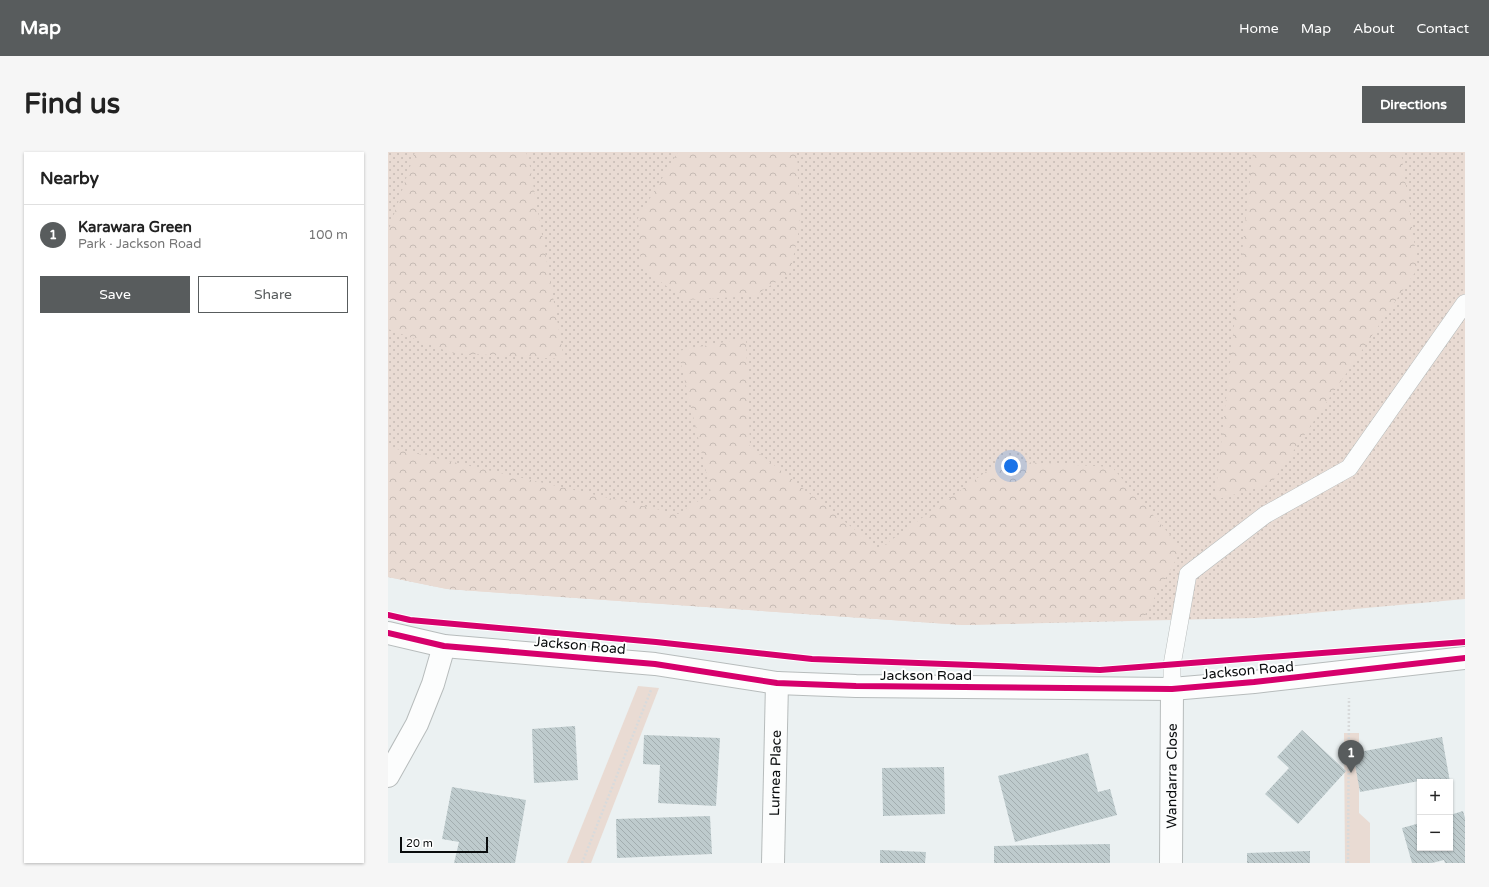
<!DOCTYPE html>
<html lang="en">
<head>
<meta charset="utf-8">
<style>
	body { margin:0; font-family:"Varela Round",sans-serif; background:#f6f6f6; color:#222 }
	.controls { position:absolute; right:12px; bottom:12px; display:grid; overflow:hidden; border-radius:0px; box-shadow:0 1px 3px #0004 }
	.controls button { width:36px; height:36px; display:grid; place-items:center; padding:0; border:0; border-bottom:1px solid #e0e0e0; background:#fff; color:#222; font:20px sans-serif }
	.scale { position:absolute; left:12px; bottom:10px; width:88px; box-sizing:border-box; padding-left:4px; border:2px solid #090c0d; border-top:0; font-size:11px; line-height:14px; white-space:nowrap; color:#090c0d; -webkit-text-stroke:3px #fff; paint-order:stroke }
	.you { position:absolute; left:623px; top:314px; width:14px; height:14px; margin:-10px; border:3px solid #fff; border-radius:50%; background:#1a73e8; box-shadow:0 0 0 6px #1a73e833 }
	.badge { display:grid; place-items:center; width:26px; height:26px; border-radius:50%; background:#585c5d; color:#fff; font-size:13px; font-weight:700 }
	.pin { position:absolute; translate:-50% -33px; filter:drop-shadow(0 1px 2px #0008) }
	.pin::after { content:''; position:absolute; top:21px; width:14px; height:12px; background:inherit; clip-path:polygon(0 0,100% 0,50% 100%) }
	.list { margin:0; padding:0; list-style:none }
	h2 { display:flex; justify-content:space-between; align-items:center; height:52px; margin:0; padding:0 16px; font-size:17px }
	h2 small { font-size:13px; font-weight:400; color:#767676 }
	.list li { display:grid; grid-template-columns:26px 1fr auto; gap:12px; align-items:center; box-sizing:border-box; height:60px; padding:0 16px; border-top:1px solid #e0e0e0 }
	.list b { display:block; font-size:15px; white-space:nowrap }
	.list p { margin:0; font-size:13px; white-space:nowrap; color:#767676 }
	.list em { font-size:13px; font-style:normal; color:#767676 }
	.actions { display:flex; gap:8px; padding:12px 16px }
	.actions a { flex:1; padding:9px 0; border:1px solid #585c5d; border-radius:0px; text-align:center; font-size:14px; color:#585c5d }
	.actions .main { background:#585c5d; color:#fff }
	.map { position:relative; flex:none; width:1077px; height:711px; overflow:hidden; border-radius:0px }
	header { display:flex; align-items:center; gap:24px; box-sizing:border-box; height:56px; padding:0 20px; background:#585c5d; color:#fff }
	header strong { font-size:19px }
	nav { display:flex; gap:22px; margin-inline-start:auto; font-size:14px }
	.intro { display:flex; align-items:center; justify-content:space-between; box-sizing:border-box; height:96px; padding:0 24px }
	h1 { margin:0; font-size:28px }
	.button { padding:10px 18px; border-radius:0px; background:#585c5d; color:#fff; font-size:14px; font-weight:700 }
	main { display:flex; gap:24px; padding:0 24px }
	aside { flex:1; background:#fff; border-radius:0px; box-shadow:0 1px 3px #0004 }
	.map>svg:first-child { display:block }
</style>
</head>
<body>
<header>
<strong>Map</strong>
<nav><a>Home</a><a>Map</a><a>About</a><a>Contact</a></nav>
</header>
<div class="intro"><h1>Find us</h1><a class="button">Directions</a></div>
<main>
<aside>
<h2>Nearby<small></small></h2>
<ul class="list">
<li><span class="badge">1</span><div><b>Karawara Green</b><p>Park · Jackson Road</p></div><em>100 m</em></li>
</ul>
<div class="actions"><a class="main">Save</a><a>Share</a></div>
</aside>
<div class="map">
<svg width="1077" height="711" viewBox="0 0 1077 711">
	<defs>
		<pattern id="grass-dots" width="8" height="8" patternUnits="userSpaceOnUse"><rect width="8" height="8" fill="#e9dbd3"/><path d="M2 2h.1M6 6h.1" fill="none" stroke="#c6bbb4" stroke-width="1.8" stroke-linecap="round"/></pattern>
		<pattern id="forest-crowns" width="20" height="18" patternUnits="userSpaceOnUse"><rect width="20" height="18" fill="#e9dbd3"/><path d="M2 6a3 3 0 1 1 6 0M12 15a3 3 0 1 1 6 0" fill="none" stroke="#c6bbb4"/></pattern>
		<pattern id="building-back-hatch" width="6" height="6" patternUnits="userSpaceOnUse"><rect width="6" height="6" fill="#becbcd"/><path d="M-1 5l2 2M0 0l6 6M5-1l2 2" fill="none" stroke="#a2adaf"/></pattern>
	</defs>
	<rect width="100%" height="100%" fill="#ebf1f2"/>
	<path fill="url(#grass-dots)" d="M0 0H1077V447L867 466 575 473 59 437 0 425Z"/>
	<g fill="url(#forest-crowns)">
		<path d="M27 0H138L141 9 176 207 64 201 0 177V80Z"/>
		<path d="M290 0H409L412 73 402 121 366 144 297 148 253 115 250 66Z"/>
		<path d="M865 0H1013L1030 116 883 332 827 348Z"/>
		<path d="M358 186 362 294 491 397 613 309 724 315 794 397 754 468 575 473 59 437 0 425V295L290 362 323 341 290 199Z"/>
	</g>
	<g fill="#e9dbd3">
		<path d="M250 534 271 536 203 711H179Z"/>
		<path d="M956 581H971V661L982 671V711H957Z"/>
	</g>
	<g fill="url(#building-back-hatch)">
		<path d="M187 574 190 628 146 631 144 577Z"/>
		<path d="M914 578 958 619 910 672 877 642 901 616 889 605Z"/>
		<path d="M256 583 332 586 328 654 270 651 272 613 255 612Z"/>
		<path d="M1054 585 1062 630 1031 629 972 640 965 601Z"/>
		<path d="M700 601 710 640 722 637 729 663 627 690 610 624Z"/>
		<path d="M556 615 557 662 495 664 494 616Z"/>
		<path d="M64 635 138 648 127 711H66L71 690 54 687Z"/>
		<path d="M1075 659 1077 666V711H1057L1056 708 1044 711H1024L1014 676 1032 671V696H1062V663Z"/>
		<path d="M322 664 324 702 229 706 228 667Z"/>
		<path d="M722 692V711H606V694Z"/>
		<path d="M492 698 538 700 537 711H492Z"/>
		<path d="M922 699V711H859V701Z"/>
	</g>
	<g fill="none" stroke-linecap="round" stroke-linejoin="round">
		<g stroke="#b7bcbc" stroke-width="18">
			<path id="service" d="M784 537V513L800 422 877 363 961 316 1077 151"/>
		</g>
		<g stroke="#b7bcbc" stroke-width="24">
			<g id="minor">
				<path d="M0 481 56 494 267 512 389 531 468 534 784 537 866 530 1077 506"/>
				<path d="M0 624 29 572 45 532 56 494"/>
				<path id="s1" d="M385 711 389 531"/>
				<path id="s2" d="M783 711 784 537"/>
			</g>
		</g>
		<g stroke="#d8dadb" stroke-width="2.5" stroke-dasharray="2 2" stroke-linecap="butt">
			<path d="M194 711 263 538"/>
			<path d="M960 711 961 546"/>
		</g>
		<use href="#service" stroke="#fcfdfd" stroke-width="17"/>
		<use href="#minor" stroke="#fcfdfd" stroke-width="22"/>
		<g stroke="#fff" stroke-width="8">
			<g id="cycleway">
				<path d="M0 463 22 468 268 490 424 507 712 518 1077 490"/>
				<path d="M0 481 56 494 267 512 389 531 468 534 784 537 866 530 1077 506"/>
			</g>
		</g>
		<use href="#cycleway" stroke="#d6006c" stroke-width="6"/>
	</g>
	<g text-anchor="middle" stroke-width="4" stroke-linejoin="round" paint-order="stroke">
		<g font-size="14" fill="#090c0d" stroke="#fff">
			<text transform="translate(192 493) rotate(5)" y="5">Jackson Road</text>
			<text transform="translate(860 518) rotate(-5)" y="5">Jackson Road</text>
			<text x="538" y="528">Jackson Road</text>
			<text dy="5" stroke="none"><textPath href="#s1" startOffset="90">Lurnea Place</textPath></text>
			<text dy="5" stroke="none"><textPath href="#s2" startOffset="87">Wandarra Close</textPath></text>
		</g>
	</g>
</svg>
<div class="controls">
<button>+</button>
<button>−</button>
</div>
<div class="scale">20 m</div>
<div class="you"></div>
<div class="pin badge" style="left:963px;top:621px">1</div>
</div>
</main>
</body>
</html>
